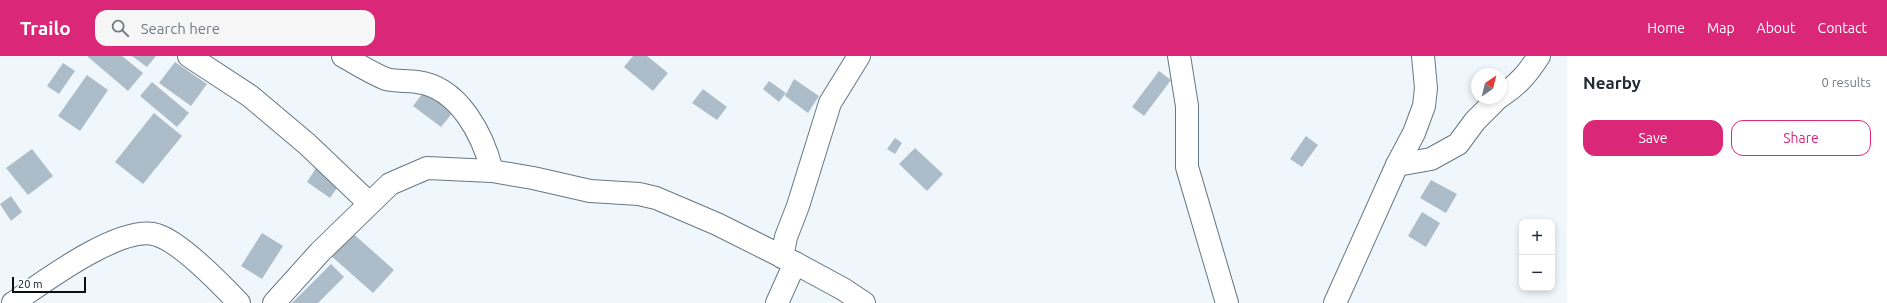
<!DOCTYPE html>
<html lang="en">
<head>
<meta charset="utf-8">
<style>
	body { margin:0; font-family:Ubuntu,sans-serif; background:#f6f6f7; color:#1f2937 }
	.controls { position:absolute; right:12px; bottom:12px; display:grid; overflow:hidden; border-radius:8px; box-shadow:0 2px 6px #0003 }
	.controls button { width:36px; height:36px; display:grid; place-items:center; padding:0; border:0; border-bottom:1px solid #e0e1e3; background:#fff; color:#1f2937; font:20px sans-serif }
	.compass { position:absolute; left:1471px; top:12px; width:36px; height:36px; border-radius:50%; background:#fff; box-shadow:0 2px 6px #0003; rotate:35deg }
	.scale { position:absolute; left:12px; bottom:10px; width:74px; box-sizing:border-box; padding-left:4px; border:2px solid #090f13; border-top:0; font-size:11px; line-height:14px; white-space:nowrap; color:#090f13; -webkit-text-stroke:3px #fff; paint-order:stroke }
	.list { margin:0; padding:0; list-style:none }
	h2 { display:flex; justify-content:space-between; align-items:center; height:52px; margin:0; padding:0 16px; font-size:17px }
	h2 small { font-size:13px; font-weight:400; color:#747a83 }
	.actions { display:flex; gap:8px; padding:12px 16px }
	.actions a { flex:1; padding:9px 0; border:1px solid #db2777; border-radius:12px; text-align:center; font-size:14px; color:#db2777 }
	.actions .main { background:#db2777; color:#fff }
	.icon { flex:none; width:22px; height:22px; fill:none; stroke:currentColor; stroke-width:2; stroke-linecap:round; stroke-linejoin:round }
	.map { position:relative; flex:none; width:1567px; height:247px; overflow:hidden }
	header { display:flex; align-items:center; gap:24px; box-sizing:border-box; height:56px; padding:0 20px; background:#db2777; color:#fff }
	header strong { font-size:19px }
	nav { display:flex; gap:22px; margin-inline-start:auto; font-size:14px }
	.search { width:280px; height:36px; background:#f6f6f7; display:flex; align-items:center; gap:10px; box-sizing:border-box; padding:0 14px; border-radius:12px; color:#747a83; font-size:15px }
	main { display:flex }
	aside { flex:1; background:#fff }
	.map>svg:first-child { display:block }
</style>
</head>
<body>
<header>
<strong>Trailo</strong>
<div class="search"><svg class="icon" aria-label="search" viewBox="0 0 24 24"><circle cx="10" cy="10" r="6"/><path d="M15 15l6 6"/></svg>Search here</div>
<nav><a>Home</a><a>Map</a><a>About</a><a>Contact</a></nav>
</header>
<main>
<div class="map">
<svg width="1567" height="247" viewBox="0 0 1567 247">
	<rect width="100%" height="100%" fill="#f0f7fc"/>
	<g fill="#acbdc9">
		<path d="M87 0H122L143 17 128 35Z"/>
		<path d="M132 0H156L147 11Z"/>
		<path d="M633 0H647L668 17 653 35 624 11Z"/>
		<path d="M175 6 207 28 191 50 159 27Z"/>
		<path d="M63 7 75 15 59 38 47 30Z"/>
		<path d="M1159 15 1171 24 1144 60 1132 51Z"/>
		<path d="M87 19 108 34 80 75 58 60Z"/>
		<path d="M794 23 819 40 808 57 785 40Z"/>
		<path d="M769 25 786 37 779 46 763 33Z"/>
		<path d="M152 26 189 57 177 71 140 40Z"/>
		<path d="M426 33 454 55 441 71 413 50Z"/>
		<path d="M703 33 727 51 717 64 692 47Z"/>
		<path d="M154 57 182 80 143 128 115 106Z"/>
		<path d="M1306 80 1318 89 1302 111 1290 103Z"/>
		<path d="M895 82 902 87 895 98 887 93Z"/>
		<path d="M915 92 943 118 927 135 899 108Z"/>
		<path d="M32 93 53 120 28 139 6 112Z"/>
		<path d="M316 112 339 129 330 142 307 126Z"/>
		<path d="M1431 124 1457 138 1446 157 1420 142Z"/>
		<path d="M11 140 22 156 11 165 0 148Z"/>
		<path d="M1422 156 1440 167 1426 191 1408 180Z"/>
		<path d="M349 174 394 214 373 237 329 198Z"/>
		<path d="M262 177 283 190 262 223 241 210Z"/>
		<path d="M331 208 344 221 318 247H292Z"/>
	</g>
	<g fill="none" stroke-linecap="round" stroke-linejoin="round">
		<g stroke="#677782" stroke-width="24">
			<g id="minor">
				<path d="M189 0 250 40 307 88 369 147"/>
				<path d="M343 0C357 8 371 17 386 23 397 26 406 24 417 26 459 31 483 79 492 115"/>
				<path d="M1179 0 1187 50V111L1227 247"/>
				<path d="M1501 40C1518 29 1528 17 1539 0"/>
				<path d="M1397 109 1431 103 1458 88 1475 65 1498 42"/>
				<path d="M782 201 786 181 798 150 830 47 859 0"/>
				<path d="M13 247C42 227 122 167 157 179 180 186 221 228 239 247"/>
				<path d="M274 247 320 196 390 128 427 112 492 115 533 122 590 135 639 138 656 142 717 168 795 207 843 233 864 247"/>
				<path d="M777 247 795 207"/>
				<path d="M1335 247 1397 109 1414 77 1424 50 1426 32 1423 0"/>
			</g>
		</g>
		<use href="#minor" stroke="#fff" stroke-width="22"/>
	</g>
</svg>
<div class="controls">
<button>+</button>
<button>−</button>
</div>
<svg class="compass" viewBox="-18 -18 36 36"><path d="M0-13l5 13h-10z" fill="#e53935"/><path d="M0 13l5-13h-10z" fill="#747a83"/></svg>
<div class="scale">20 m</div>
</div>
<aside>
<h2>Nearby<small>0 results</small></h2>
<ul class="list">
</ul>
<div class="actions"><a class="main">Save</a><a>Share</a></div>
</aside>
</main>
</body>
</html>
